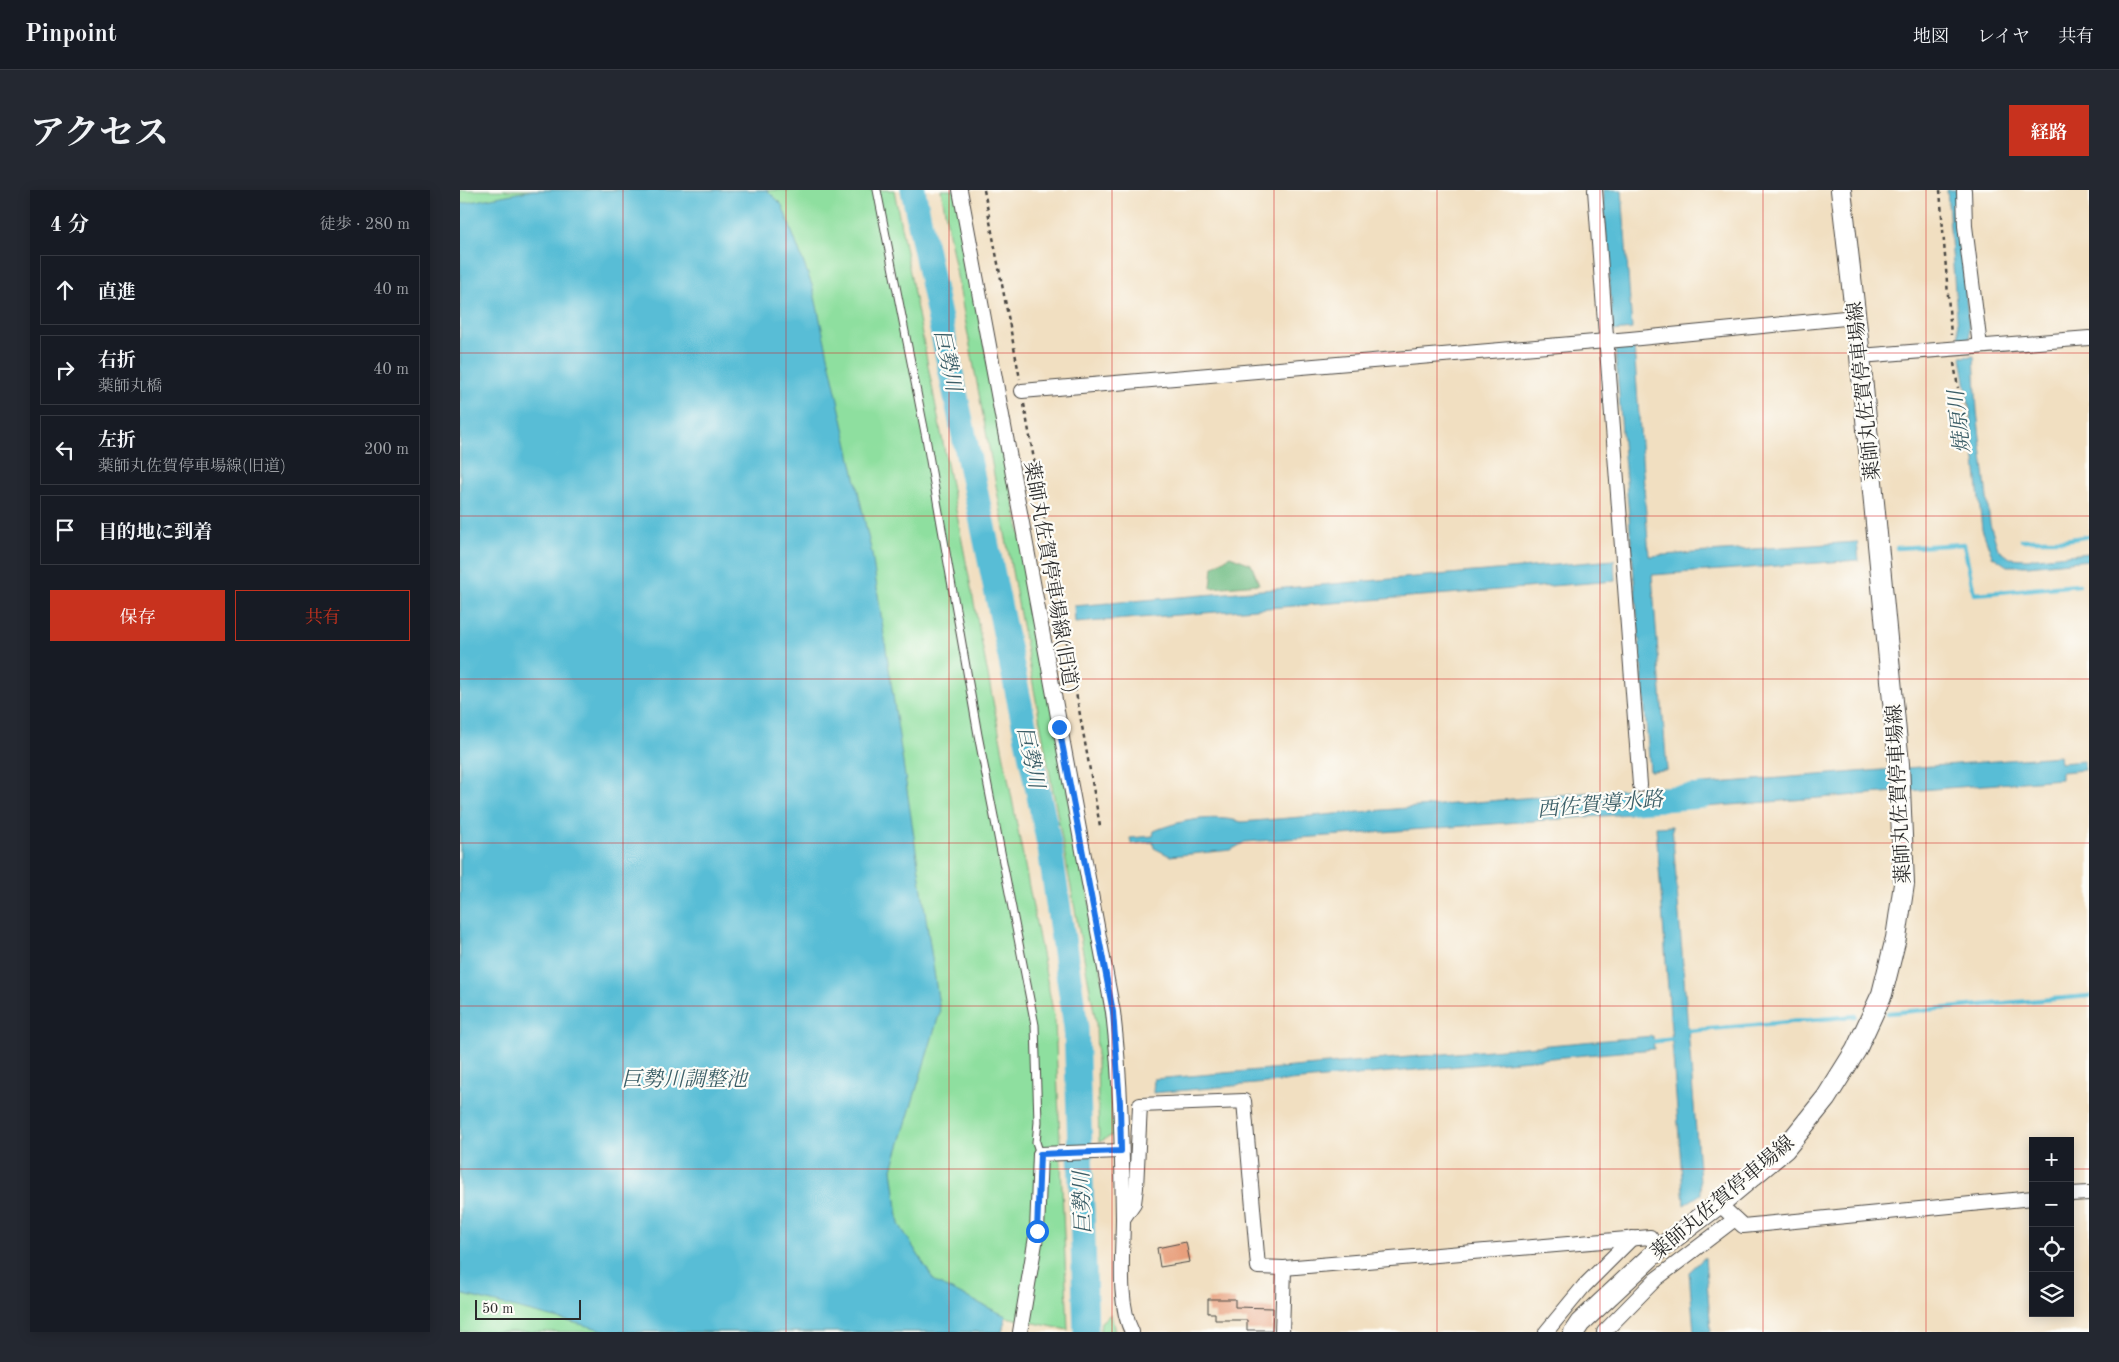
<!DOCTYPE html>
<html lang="ja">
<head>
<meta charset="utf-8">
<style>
	body { margin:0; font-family:"Old Standard TT","Noto Serif JP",serif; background:#242831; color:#f1f3f6 }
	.controls { position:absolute; right:15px; bottom:15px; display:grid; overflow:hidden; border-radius:0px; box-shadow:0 2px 12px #0003 }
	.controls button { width:45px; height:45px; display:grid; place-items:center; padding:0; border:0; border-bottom:1px solid #363941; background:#171b24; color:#f1f3f6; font:25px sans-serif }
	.scale { position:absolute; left:15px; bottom:12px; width:106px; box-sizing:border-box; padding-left:5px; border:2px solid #2b2b2b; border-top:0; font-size:14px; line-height:18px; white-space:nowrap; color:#2b2b2b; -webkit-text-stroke:4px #fdfcf7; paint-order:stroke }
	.stop { position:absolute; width:15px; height:15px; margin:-11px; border:4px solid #1a73e8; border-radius:50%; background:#fff }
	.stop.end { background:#1a73e8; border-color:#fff; box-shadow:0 1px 5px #0008 }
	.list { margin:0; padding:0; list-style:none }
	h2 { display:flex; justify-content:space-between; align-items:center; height:65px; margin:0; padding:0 20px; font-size:21px }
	h2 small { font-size:16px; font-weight:400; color:#9ea1a6 }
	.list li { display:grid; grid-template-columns:32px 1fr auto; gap:15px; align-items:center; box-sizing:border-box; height:70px; margin:0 10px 10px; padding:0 10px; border:1px solid #363941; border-radius:0px }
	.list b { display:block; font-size:19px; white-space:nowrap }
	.list p { margin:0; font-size:16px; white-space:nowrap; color:#9ea1a6 }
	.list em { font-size:16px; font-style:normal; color:#9ea1a6 }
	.actions { display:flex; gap:10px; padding:15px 20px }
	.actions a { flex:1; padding:11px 0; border:1px solid #c8321e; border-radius:0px; text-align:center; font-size:18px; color:#c8321e }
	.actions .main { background:#c8321e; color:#fff }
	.icon { flex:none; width:28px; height:28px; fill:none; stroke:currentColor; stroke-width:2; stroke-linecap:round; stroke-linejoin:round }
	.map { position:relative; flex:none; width:1629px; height:1142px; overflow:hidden; border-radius:0px }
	header { display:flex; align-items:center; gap:30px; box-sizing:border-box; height:70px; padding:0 25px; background:#171b24; border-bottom:1px solid #363941 }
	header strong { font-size:24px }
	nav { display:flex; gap:28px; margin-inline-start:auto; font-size:18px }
	.intro { display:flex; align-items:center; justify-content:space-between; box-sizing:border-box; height:120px; padding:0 30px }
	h1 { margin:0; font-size:35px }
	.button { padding:12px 22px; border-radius:0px; background:#c8321e; color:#fff; font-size:18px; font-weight:700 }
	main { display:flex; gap:30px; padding:0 30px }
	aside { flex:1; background:#171b24; border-radius:0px; box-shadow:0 2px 12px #0003 }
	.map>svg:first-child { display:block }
</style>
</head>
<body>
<header>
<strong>Pinpoint</strong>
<nav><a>地図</a><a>レイヤ</a><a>共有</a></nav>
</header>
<div class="intro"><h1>アクセス</h1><a class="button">経路</a></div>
<main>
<aside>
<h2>4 分<small>徒歩 · 280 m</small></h2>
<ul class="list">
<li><svg class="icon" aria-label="ahead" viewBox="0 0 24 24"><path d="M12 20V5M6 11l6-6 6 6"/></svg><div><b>直進</b></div><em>40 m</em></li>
<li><svg class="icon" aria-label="right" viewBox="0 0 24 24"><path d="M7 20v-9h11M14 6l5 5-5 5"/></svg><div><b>右折</b><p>薬師丸橋</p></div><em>40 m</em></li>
<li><svg class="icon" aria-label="left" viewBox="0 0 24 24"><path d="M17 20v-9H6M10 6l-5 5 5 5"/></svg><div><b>左折</b><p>薬師丸佐賀停車場線(旧道)</p></div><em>200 m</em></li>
<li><svg class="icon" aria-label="arrive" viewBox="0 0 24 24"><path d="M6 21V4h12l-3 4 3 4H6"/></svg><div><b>目的地に到着</b></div></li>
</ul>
<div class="actions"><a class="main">保存</a><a>共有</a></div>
</aside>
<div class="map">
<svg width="1629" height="1142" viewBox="0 0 1629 1142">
	<rect width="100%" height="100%" fill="#fdfcf7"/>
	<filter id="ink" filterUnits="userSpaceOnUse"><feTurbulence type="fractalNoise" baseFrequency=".02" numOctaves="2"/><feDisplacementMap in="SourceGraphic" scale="10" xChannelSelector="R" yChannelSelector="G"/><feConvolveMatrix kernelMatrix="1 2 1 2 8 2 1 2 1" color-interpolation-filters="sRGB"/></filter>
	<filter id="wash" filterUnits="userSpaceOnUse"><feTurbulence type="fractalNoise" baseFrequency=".0096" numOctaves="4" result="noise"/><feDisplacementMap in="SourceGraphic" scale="20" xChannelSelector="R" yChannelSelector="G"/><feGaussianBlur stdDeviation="1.12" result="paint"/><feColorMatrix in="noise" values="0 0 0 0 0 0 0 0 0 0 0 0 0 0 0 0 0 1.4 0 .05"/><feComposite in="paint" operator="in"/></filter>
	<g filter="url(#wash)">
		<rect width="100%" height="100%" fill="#f1dfc1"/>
		<g fill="#8edf9f" stroke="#5c8565">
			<path d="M0 0H434L595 831 608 1140 546 1127 542 1142H0Z"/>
			<path d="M481 0H495L637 752 652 856 655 944 639 952 636 832Z"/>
			<path d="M651 1124 655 1142H640L641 1132Z"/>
		</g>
		<path fill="#72be86" stroke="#4e7458" d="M770 366 791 374 799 394 751 398 753 377Z"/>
		<g fill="#58bdd6" stroke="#427480">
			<path d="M73 0H307L322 15 353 98 412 364 480 822 432 979 439 1034 475 1092 546 1126 542 1142H151L0 1104V14Z"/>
			<path d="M1143 0H1162L1172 139 1153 141Z"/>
			<path d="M1487 0H1496L1510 149 1499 151Z"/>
			<path d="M1174 156 1189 366 1397 352 1399 370 1192 385 1207 580 1190 581 1155 157Z"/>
			<path d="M1514 166 1517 221 1530 334 1538 359 1550 368 1566 369 1629 363V370L1568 376H1547L1532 366 1522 339 1510 222 1501 167Z"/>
			<path d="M1154 370 1155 391 615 433 614 416Z"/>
			<path d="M1599 566 1600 573 1624 571V580L1601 582V589L1232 618 1231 610 1209 612V604L1231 602V595Z"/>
			<path d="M1169 599 1170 608 1193 606 1194 614 1171 617 1170 624 785 652 771 660 710 666 694 658 693 652 671 654 670 648 693 646 694 641C720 630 754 624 782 632Z"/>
			<path d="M1212 636 1241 1004 1224 1015 1196 637Z"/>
			<path d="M1193 846 1194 859 693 903 694 889Z"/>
			<path d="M1245 1067 1251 1142H1234L1229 1082Z"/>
		</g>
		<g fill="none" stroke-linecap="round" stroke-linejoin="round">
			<g stroke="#58bdd6" stroke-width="4.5">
				<path d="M1562 350H1605L1629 346"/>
				<path d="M1437 358 1504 354 1514 404 1619 395"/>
				<path d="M1428 823 1629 806"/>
				<path d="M1228 841 1395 826"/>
				<path d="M1189 852 1216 849"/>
			</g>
			<g stroke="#58bdd6" stroke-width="25">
				<path d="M453 0 590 659 616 838 626 1142"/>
				<path d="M1161 612 1243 606"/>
			</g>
		</g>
		<g id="blocks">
			<g fill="#e89f7c">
				<path d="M726 1052 730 1072 700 1077 697 1058Z"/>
				<path d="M748 1109H775V1117L813 1118 812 1140H787V1130H755V1123H748Z"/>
			</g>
		</g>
	</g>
	<g filter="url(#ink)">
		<use href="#blocks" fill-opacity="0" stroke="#494642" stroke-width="1"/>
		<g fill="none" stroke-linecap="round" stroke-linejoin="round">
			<g stroke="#494642" stroke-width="9">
				<path id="service" d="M417 0 466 248 518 545 575 835 578 932 576 952 580 964"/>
			</g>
			<g stroke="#494642" stroke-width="16">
				<g id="minor">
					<path d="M500 0 653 822C661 890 662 959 663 1028 663 1061 657 1113 672 1142"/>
					<path d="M1135 0 1180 595"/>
					<path d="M1504 0 1505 36 1520 156"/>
					<path d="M1400 166 1629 148"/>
					<path d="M562 201 1170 149 1395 127"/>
					<path d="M1610 1004 1629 1003"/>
					<path d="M1259 1014 1283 1036 1573 1008"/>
					<path d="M663 1029 674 1013 676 998 680 915 784 911 798 1077 824 1078 1190 1047 1198 1060"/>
					<path d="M560 1142 577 1041 580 964 661 961"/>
					<path d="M822 1142 824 1078"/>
					<path d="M1086 1142 1124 1096 1172 1048"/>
					<path d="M1144 1142 1196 1089 1275 1029"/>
				</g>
			</g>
			<g stroke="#494642" stroke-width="22">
				<path id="secondary" d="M1114 1142 1120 1133 1198 1060 1259 1014 1325 959 1366 908 1396 860 1422 804 1436 748 1444 694 1439 574 1400 166 1381 0"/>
			</g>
			<g stroke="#494642" stroke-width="2.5" stroke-dasharray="4 4" stroke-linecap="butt">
				<path d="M524 0 560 189"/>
				<path d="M1480 0 1491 145"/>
				<path d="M1494 173 1498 198"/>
				<path d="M564 214 640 636"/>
			</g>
			<use href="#service" stroke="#fff" stroke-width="7"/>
			<use href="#minor" stroke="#fff" stroke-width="14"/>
			<use href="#secondary" stroke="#fff" stroke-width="20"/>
		</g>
	</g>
	<g fill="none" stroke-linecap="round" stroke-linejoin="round" filter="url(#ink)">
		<path stroke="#1a73e8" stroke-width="6" d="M577 1041 580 964 661 961 660 913 653 822 599 537"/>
	</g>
	<path fill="none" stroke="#d62828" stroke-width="1" stroke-opacity="0.55" d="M163 0V1142M326 0V1142M489 0V1142M652 0V1142M814 0V1142M977 0V1142M1140 0V1142M1303 0V1142M1466 0V1142M0 163H1629M0 326H1629M0 489H1629M0 653H1629M0 816H1629M0 979H1573M1610 979H1629"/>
	<g text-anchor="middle" stroke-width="4.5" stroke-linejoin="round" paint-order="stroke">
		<g font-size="20" fill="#2b2b2b" stroke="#fdfcf7">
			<text transform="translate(1403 201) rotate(-96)" y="7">薬師丸佐賀停車場線</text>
			<text transform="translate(592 387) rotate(80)" y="7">薬師丸佐賀停車場線(旧道)</text>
			<text transform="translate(1438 604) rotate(-93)" y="7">薬師丸佐賀停車場線</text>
			<text transform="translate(1262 1007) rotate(-40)" y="7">薬師丸佐賀停車場線</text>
		</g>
		<g font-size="21" font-style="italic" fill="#3b5e67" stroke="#fdfcf7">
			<text transform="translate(488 170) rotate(78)" y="7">巨勢川</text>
			<text transform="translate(1499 232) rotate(-96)" y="7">焼原川</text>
			<text transform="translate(571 567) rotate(78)" y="7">巨勢川</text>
			<text transform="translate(1140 614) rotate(-5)" y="7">西佐賀導水路</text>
			<text x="224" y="896">巨勢川調整池</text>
			<text transform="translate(622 1013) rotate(-92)" y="7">巨勢川</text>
		</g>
	</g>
</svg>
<div class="controls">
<button>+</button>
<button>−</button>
<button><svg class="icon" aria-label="locate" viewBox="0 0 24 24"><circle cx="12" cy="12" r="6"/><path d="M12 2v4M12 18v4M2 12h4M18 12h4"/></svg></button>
<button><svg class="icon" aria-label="layers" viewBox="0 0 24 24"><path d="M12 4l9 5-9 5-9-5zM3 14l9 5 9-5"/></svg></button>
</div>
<div class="scale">50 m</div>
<div class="stop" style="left:577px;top:1041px"></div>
<div class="stop end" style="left:599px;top:537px"></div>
</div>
</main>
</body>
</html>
